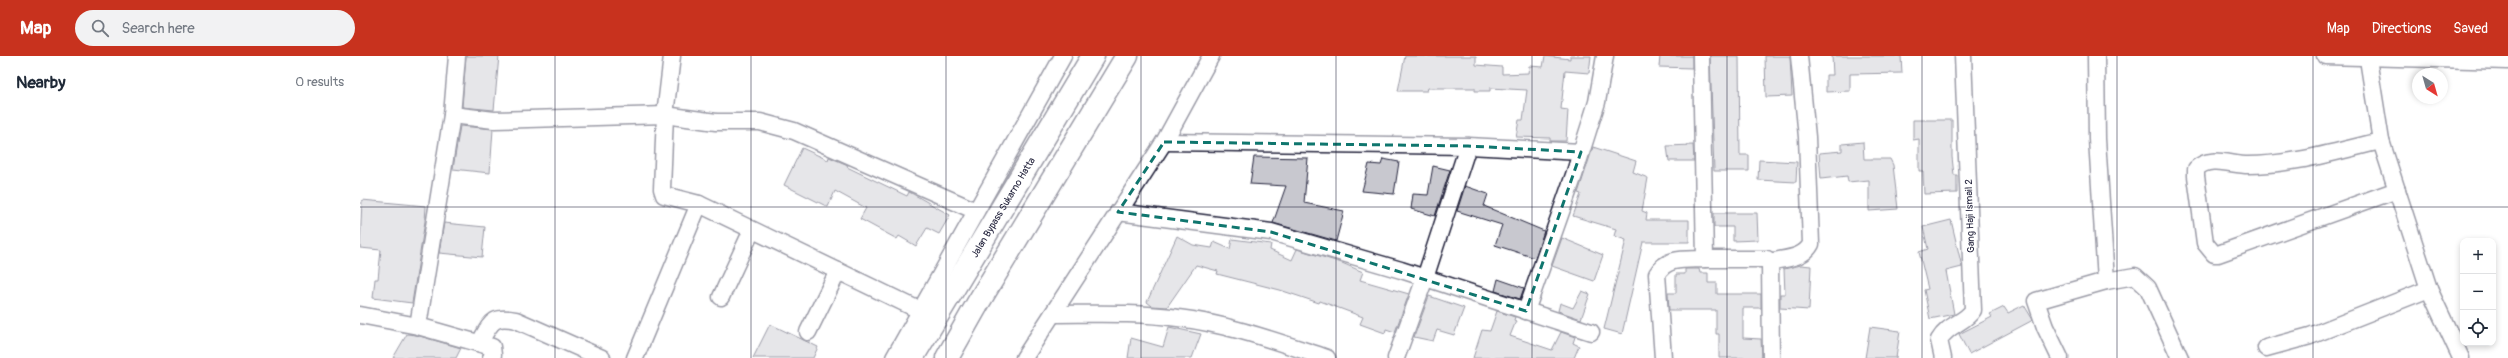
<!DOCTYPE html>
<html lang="en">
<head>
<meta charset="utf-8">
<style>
	body { margin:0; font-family:Pangolin,sans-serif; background:#f2f2f3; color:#1f2937 }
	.controls { position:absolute; right:12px; bottom:12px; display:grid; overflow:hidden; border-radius:8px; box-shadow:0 2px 6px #0003 }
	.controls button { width:36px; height:36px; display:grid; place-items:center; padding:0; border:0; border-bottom:1px solid #e0e1e3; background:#fff; color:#1f2937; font:20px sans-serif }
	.compass { position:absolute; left:2052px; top:12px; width:36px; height:36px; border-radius:50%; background:#fff; box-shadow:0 2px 6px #0003; rotate:143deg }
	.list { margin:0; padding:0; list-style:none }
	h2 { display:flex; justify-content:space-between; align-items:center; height:52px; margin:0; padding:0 16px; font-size:17px }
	h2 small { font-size:13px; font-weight:400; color:#747a83 }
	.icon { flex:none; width:22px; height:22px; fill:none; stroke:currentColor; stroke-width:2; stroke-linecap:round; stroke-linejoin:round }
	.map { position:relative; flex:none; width:2148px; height:302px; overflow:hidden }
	header { display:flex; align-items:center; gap:24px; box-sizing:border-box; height:56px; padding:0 20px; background:#c8321e; color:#fff }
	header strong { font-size:19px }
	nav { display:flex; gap:22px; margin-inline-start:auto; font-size:14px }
	.search { width:280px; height:36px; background:#f2f2f3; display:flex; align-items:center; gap:10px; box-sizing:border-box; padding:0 14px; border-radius:22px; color:#747a83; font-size:15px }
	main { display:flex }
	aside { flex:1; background:#fff }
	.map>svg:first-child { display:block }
</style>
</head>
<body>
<header>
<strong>Map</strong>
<div class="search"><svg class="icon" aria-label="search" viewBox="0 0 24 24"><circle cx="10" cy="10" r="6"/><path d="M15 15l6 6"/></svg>Search here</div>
<nav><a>Map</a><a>Directions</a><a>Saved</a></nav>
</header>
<main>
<aside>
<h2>Nearby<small>0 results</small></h2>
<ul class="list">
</ul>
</aside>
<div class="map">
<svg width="2148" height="302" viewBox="0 0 2148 302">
	<rect width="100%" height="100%" fill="#fff"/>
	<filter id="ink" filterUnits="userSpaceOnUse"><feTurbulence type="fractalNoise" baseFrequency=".025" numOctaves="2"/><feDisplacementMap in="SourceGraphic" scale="8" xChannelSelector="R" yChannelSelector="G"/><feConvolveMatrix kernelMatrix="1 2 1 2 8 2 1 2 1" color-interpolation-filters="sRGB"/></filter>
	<g filter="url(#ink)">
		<g fill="#c8c8cf" stroke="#22223b">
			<path d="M106 0H139L134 54 102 51Z"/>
			<path d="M1045 0H1116V9L1142 11V18L1168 17 1169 10 1183 11 1185 0 1210 3V0H1231L1229 17 1205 15 1201 53 1208 54 1206 85H1190V82L1156 81 1159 64H1163L1167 34 1130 32V35H1115V32H1068L1067 35H1038Z"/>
			<path d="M1300 0H1332V12L1299 11Z"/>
			<path d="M1350 0H1379L1380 99H1389V115H1354Z"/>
			<path d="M1405 0H1430L1432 40 1406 41Z"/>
			<path d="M1472 0H1541L1542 17 1490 18V35L1466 36V19H1473Z"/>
			<path d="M1553 64H1592V101L1594 119H1597V137L1564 138 1563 115H1559V83L1553 84Z"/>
			<path d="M100 70 133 73 130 117 93 113Z"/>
			<path d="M1503 86 1504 103H1530L1533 109 1538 153 1509 155V124L1488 126 1487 120 1461 123 1459 97 1482 95V88Z"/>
			<path d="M1333 89 1334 105H1309L1307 90Z"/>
			<path d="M1233 91 1276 105 1273 116 1288 122 1282 155 1287 157 1286 164H1329V186H1283L1262 278 1244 273 1266 184 1254 180 1256 173 1213 160 1221 138 1218 137 1220 131Z"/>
			<path d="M442 92 468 104 469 101 488 109 487 111 547 140 549 136 553 138 590 159 579 178 567 172 556 190 539 180 537 183 500 163 506 152 475 135 468 151 424 129Z"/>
			<path d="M894 101 948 102 944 147 984 155 976 185 913 167 926 130 890 128Z"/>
			<path d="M1023 103 1039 106 1034 138 1002 135 1009 108 1021 109Z"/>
			<path d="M1399 104 1437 106 1436 126 1398 124Z"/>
			<path d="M1073 110 1090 114 1075 160 1051 153 1053 138 1068 139Z"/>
			<path d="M1105 130 1128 138 1124 150 1184 175 1175 202 1135 189 1142 169 1097 155Z"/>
			<path d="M2 144 66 150 65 165 52 247 13 242 15 223H18L21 194 0 192Z"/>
			<path d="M1354 157H1397L1398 184 1373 185V171H1354Z"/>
			<path d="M1591 164 1602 211 1586 215 1594 258 1570 263 1564 234 1568 233 1559 196 1568 193 1563 171Z"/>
			<path d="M84 167 125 171 122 201 79 197Z"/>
			<path d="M817 180 833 189 852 192 854 186 870 193 872 183 911 188 910 194 932 204 937 193 982 207 1003 216 1000 224 1049 238 1035 276 1026 273 1025 277 1000 268 1003 261 960 245 959 247 920 234 857 218 858 215 836 209 807 251 792 250 787 246Z"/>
			<path d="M1202 182 1243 199 1234 225 1192 210Z"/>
			<path d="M1441 209 1451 210 1449 254 1420 252V238H1425L1424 213Z"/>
			<path d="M1325 213H1339L1340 217H1348V227H1357V238H1401V252H1383V282L1401 283 1402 302H1359V278H1356V254H1309L1308 237H1316V218H1325Z"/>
			<path d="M1138 223 1164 232 1160 243 1135 235Z"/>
			<path d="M1222 235 1230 238 1221 263 1198 255 1200 247 1213 252Z"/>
			<path d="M1069 240 1104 252 1094 279 1077 274 1073 285 1054 281Z"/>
			<path d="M1664 249 1673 264 1609 298 1599 278 1632 261 1630 258 1644 251 1648 257Z"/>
			<path d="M1137 255 1155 261 1154 264 1156 265 1150 280 1192 294 1201 276 1215 281 1213 287 1219 290 1214 302H1113L1122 274 1130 275Z"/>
			<path d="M410 268 458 291 453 302H393Z"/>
			<path d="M809 271 841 278 832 302H768L771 282 803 291Z"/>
			<path d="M1510 271 1540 275 1536 302H1505Z"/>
			<path d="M47 278 56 279 101 292 96 302H33Z"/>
		</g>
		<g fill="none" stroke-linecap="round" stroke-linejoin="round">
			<g stroke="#22223b" stroke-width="19">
				<g id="street">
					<path d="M97 0 92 59 58 270 132 291 133 299 131 302"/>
					<path d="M312 0 305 59 302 133 304 139 339 148 561 255"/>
					<path d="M1341 0 1345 203H1407L1410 206 1411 302"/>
					<path d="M1736 0 1737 83 1746 225"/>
					<path d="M1965 0 2148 5"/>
					<path d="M2008 3 2021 85 2069 233 2101 302"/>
					<path d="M92 59 134 64 305 59 356 66H400L434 75 616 155"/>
					<path d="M2021 85C1977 95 1933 109 1888 109 1871 109 1849 99 1836 113V120L1845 187 1854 198H1858L2037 134"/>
					<path d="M804 86 1108 90 1221 96"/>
					<path d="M758 156 911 176 1041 214 1231 276"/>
					<path d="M1410 206C1425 202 1443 203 1451 188L1447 81 1439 0"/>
					<path d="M361 241 392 174"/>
					<path d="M1166 255 1214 119 1237 46 1245 0"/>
					<path d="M693 258C734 258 776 256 818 262 869 268 918 286 967 302"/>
					<path d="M0 259 58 270"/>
					<path d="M448 276 478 215"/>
					<path d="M120 286C131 267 132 259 156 264L242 302"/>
					<path d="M1906 292 1950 280 2069 233"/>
					<path d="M275 302 339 148"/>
					<path d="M534 302 703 0"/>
					<path d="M664 302 804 86 851 0"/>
					<path d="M1036 302 1065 222 1108 90"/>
					<path d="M1303 302 1297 218C1307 200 1327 204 1345 203"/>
					<path d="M1583 302 1579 284C1588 268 1605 267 1613 254L1603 0"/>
					<path d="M1700 302 1685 271 1676 245 1746 225 1775 220 1788 232 1820 302"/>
				</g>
			</g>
			<g stroke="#22223b" stroke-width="25">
				<g id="highway">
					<path id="s1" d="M552 302 733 0"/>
					<path d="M587 302 618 247 767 0"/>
				</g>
			</g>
			<use href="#street" stroke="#fff" stroke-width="16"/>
			<use href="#highway" stroke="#fff" stroke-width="22"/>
		</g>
	</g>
	<path d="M0 0H2148V302H0ZM804 86 1108 90 1221 96 1166 255 911 176 758 156Z" fill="#fff" fill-opacity=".55" fill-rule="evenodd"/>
	<path fill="none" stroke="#0f766e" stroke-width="3" stroke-dasharray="8 5" stroke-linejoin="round" d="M804 86 1108 90 1221 96 1166 255 911 176 758 156Z"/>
	<path fill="none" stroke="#22223b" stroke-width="1" stroke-opacity="0.55" d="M195 0V302M391 0V302M586 0V302M781 0V302M976 0V302M1172 0V302M1367 0V302M1562 0V302M1757 0V302M1953 0V302M0 151H2148"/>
	<g text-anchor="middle" stroke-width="3" stroke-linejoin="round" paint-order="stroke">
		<g font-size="10" fill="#22223b" stroke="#fff">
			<text dy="4" stroke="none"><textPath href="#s1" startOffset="176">Jalan Bypass Sukarno Hatta</textPath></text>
			<text transform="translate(1609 160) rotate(-92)" y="4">Gang Haji Ismail 2</text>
		</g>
	</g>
</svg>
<div class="controls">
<button>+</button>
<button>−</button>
<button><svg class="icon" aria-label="locate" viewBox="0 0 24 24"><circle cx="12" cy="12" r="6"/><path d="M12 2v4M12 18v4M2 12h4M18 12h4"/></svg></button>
</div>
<svg class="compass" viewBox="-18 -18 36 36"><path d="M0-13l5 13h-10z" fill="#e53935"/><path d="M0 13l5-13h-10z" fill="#747a83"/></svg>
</div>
</main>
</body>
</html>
